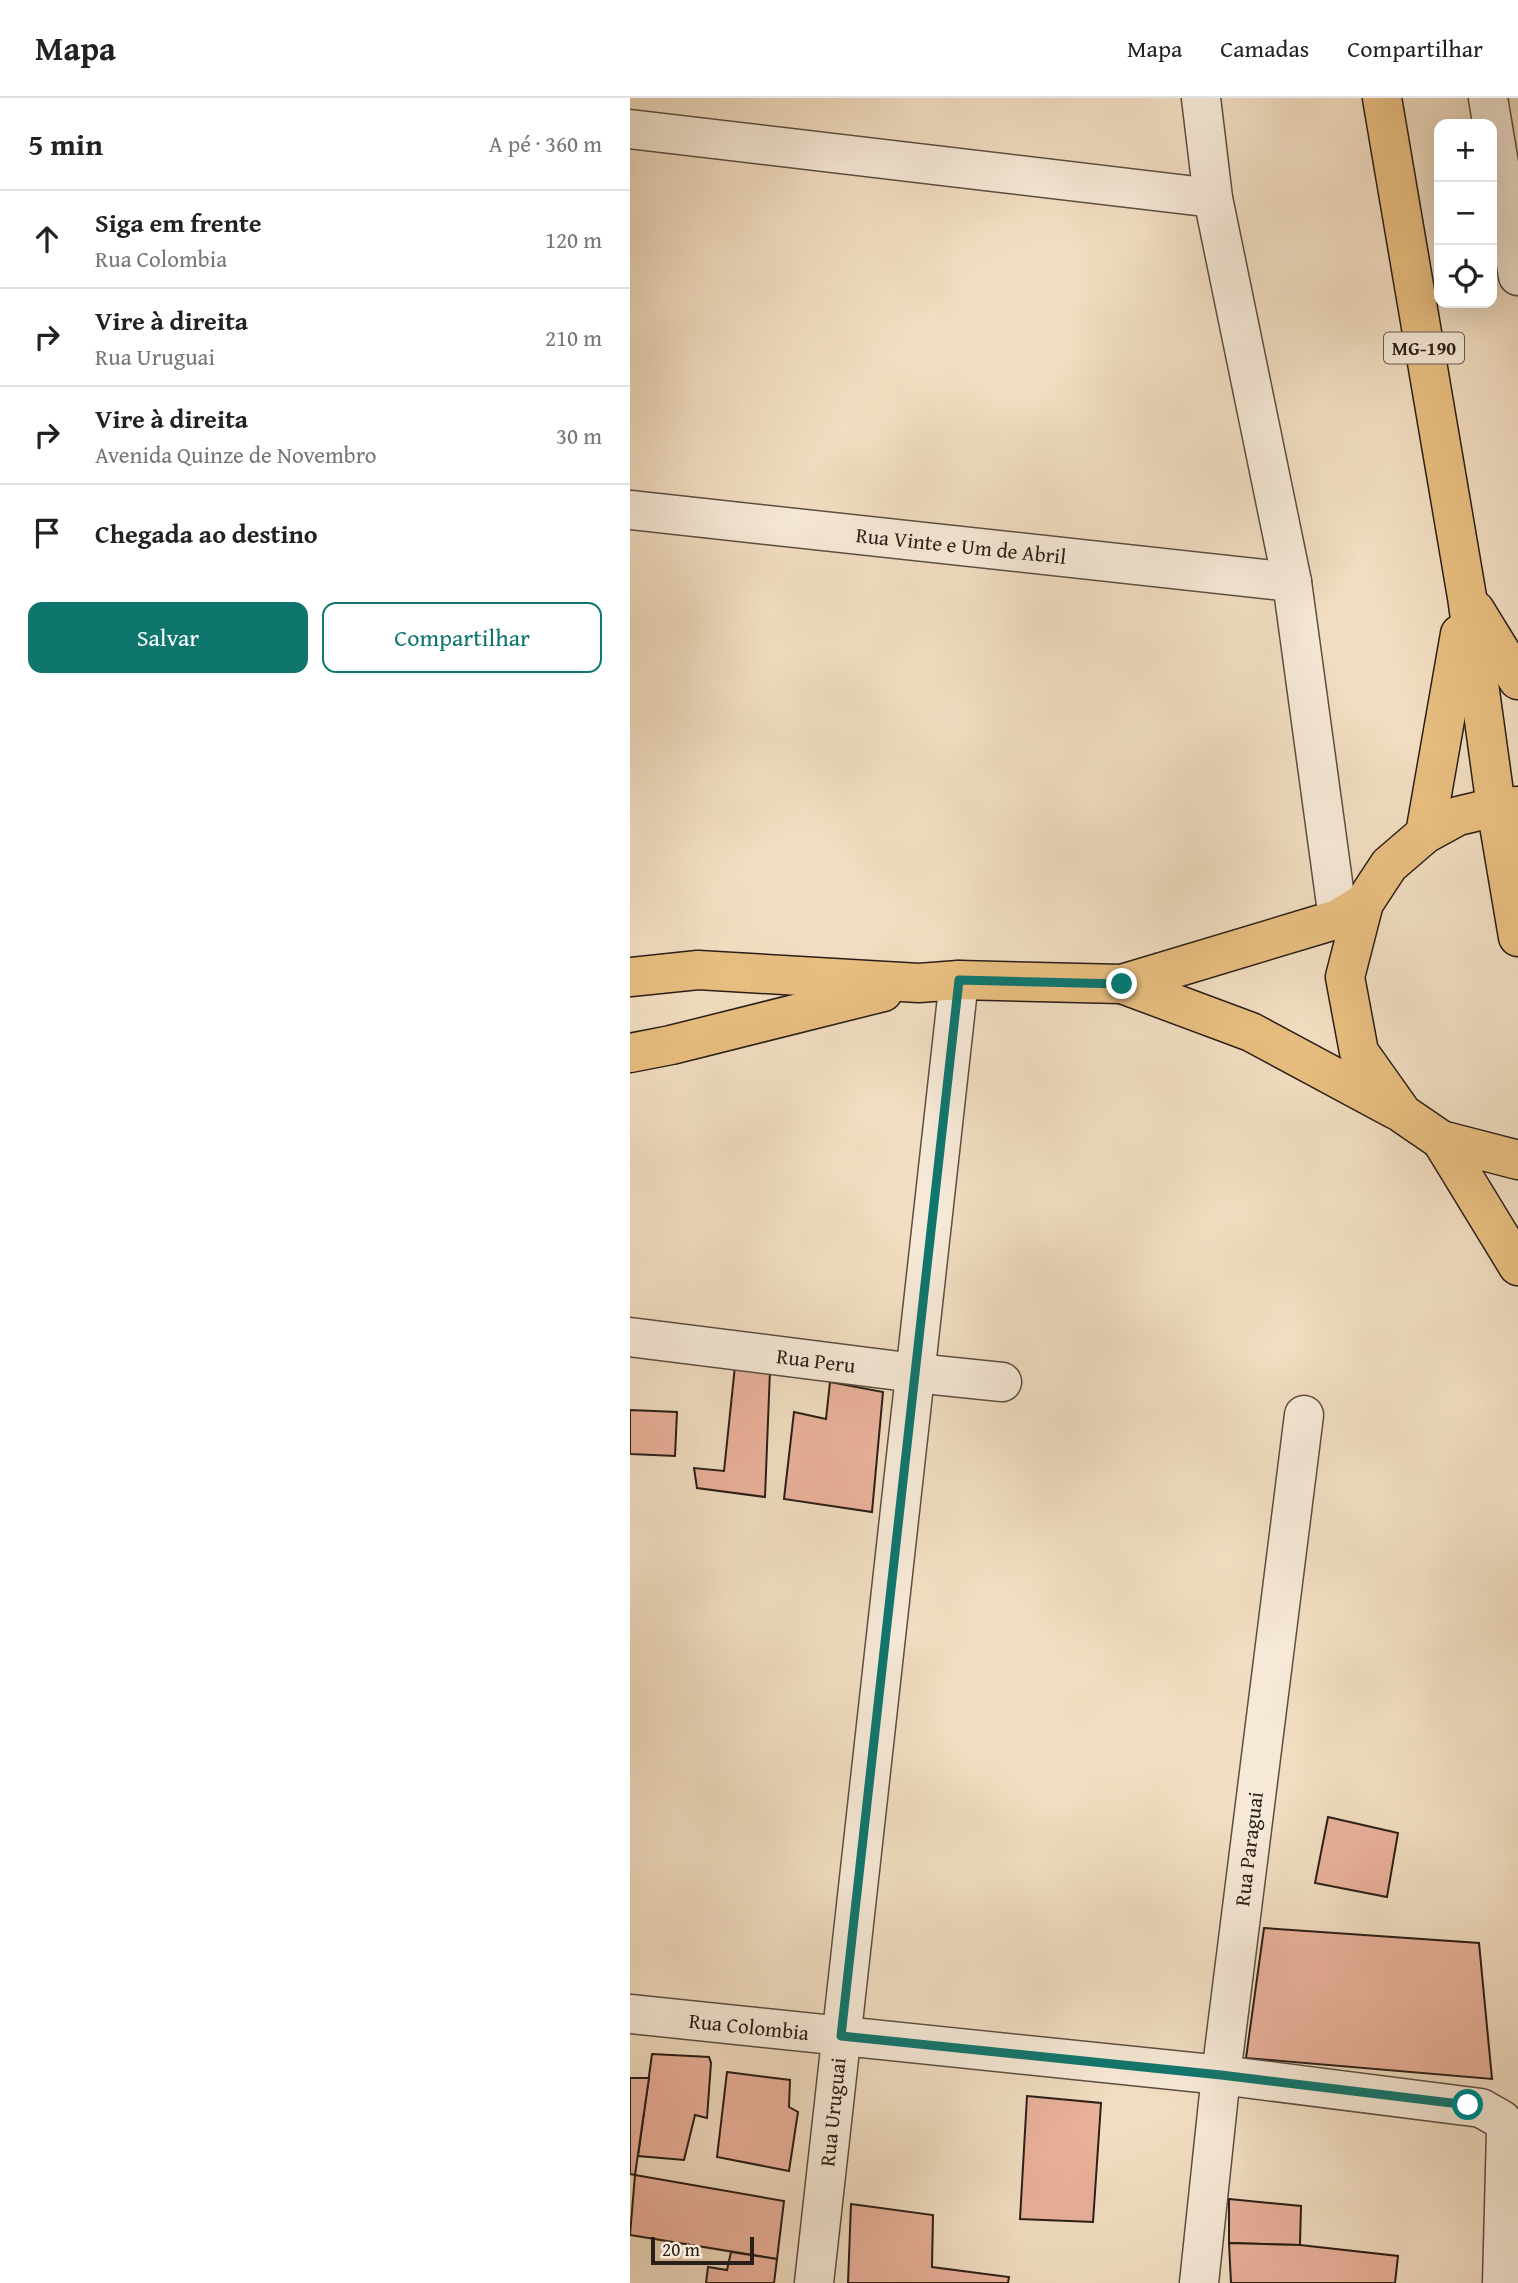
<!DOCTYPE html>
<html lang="pt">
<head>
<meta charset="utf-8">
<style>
	body { margin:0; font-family:"Gentium Book Plus",serif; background:#f2f2f2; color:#222 }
	.controls { position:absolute; right:21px; top:21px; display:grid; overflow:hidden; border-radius:14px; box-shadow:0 7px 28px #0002 }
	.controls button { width:63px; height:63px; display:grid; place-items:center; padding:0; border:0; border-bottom:2px solid #e0e0e0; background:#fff; color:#222; font:35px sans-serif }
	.scale { position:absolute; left:21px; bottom:18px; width:103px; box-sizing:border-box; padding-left:7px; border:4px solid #2a1e18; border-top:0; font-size:19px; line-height:24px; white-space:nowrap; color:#2a1e18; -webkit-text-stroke:5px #f6e9d7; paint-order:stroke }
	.stop { position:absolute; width:21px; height:21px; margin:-16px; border:5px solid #0f766e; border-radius:50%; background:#fff }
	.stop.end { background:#0f766e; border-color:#fff; box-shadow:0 2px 7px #0008 }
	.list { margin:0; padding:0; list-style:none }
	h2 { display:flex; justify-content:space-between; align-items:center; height:91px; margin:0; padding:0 28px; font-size:30px }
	h2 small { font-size:23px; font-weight:400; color:#767676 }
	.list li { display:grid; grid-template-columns:46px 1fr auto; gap:21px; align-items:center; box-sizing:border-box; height:98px; padding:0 28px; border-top:2px solid #e0e0e0 }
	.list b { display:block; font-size:26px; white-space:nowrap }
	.list p { margin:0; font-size:23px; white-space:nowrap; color:#767676 }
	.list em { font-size:23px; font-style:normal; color:#767676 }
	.actions { display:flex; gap:14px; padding:21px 28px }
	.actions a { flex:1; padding:16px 0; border:2px solid #0f766e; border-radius:14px; text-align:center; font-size:24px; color:#0f766e }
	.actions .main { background:#0f766e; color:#fff }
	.icon { flex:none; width:38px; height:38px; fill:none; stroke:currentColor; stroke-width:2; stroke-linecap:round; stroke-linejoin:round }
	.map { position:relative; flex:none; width:888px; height:2185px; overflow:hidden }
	header { display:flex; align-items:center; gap:42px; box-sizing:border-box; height:98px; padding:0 35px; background:#fff; border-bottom:2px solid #e0e0e0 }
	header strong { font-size:33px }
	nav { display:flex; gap:38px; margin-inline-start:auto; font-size:24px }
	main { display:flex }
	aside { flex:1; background:#fff }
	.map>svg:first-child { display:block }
</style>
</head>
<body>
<header>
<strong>Mapa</strong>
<nav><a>Mapa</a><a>Camadas</a><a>Compartilhar</a></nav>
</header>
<main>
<aside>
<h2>5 min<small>A pé · 360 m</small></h2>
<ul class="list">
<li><svg class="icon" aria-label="ahead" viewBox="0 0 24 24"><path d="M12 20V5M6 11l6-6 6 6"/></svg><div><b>Siga em frente</b><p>Rua Colombia</p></div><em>120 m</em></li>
<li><svg class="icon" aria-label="right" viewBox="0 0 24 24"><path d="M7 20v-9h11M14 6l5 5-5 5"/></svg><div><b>Vire à direita</b><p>Rua Uruguai</p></div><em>210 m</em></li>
<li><svg class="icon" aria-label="right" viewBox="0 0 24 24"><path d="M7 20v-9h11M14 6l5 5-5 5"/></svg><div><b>Vire à direita</b><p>Avenida Quinze de Novembro</p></div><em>30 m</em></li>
<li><svg class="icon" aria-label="arrive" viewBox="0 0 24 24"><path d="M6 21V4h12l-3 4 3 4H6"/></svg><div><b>Chegada ao destino</b></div></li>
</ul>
<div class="actions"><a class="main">Salvar</a><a>Compartilhar</a></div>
</aside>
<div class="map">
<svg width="888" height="2185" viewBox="0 0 888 2185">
	<rect width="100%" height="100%" fill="#f1ddc1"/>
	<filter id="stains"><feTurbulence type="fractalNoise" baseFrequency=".00286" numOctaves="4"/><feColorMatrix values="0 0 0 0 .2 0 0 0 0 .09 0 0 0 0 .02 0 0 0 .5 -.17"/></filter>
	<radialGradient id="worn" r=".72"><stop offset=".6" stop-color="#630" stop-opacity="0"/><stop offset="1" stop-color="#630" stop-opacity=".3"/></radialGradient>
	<g fill="#eab19b" stroke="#2a1e18" stroke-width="2">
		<path d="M105 1268 140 1272 135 1399 67 1390 64 1370 94 1373Z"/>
		<path d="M200 1284 253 1294 242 1414 154 1401 164 1314 196 1321Z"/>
		<path d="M0 1312 47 1314 45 1358 0 1356Z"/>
		<path d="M698 1719 768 1735 757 1799 685 1785Z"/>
		<path d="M634 1830 849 1845 862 1981 616 1960Z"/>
		<path d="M22 1956 79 1959 81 1965 77 2020 65 2017 54 2062 8 2058Z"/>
		<path d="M97 1974 160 1982 159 2009 168 2014 159 2073 87 2059Z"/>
		<path d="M0 1980H19L5 2077 0 2076Z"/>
		<path d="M397 1998 471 2005 463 2124 390 2121Z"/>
		<path d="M5 2077 154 2103 147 2161 0 2137Z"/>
		<path d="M599 2101 671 2108 670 2147 599 2145Z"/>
		<path d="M221 2106 303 2117 302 2169 379 2179 378 2185H218Z"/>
		<path d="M599 2145 670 2147 768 2158 765 2185H601Z"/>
		<path d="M101 2154 147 2161 144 2185H76L78 2169 97 2172Z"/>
	</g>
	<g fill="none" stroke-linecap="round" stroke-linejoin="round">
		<g stroke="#5c4e42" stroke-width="41">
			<g id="minor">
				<path d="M571 0 583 100 662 484 708 821"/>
				<path d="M858 0 888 178"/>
				<path d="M0 31 583 100"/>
				<path d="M0 412 662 484"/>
				<path d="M0 1239 285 1275 372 1284"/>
				<path d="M0 1916 591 1977 851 2010 872 2022 876 2033 872 2185"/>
				<path d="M184 2185 329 882"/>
				<path d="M569 2185 591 1977 674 1317"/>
			</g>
		</g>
		<g stroke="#2a1e18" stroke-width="41">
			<g id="major">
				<path d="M752 0 837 499 866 709 888 839"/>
				<path d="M845 512 888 582"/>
				<path d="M888 708 866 709 828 718 795 736 759 767 734 805 715 879 729 954 773 1016 811 1042 888 1062"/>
				<path d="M795 736 830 536"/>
				<path d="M0 879 68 872 289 885 329 882 492 886 708 821 734 805"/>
				<path d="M492 886 621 934 766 1012"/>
				<path d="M0 955 41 947 253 894"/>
				<path d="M811 1042 888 1168"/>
			</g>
		</g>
		<use href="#minor" stroke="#f6e9d7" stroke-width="38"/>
		<use href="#major" stroke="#e8be80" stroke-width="38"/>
	</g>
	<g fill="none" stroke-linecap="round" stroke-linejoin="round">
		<path stroke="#0f766e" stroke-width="9" d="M492 886 329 882 211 1938 591 1977 838 2007"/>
	</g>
	<g text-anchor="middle" stroke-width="5" stroke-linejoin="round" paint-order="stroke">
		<rect fill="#f6e9d7" stroke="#675b51" stroke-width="2" x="754" y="234.5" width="80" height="31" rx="5"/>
		<g font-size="19" font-weight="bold" fill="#2a1e18">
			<text x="794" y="257">MG-190</text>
		</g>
		<g font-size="21" fill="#2a1e18" stroke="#f6e9d7">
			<text transform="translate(331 448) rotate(6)" y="7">Rua Vinte e Um de Abril</text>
			<text transform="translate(186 1263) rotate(7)" y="7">Rua Peru</text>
			<text transform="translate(619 1751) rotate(-83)" y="7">Rua Paraguai</text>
			<text transform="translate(119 1929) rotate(6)" y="7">Rua Colombia</text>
			<text transform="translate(203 2014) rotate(-84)" y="7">Rua Uruguai</text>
		</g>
	</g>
	<rect width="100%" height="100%" filter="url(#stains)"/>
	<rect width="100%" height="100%" fill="url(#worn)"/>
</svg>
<div class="controls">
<button>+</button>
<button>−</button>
<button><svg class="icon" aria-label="locate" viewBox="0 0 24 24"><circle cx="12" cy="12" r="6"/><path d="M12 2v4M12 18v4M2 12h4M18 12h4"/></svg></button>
</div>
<div class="scale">20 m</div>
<div class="stop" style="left:838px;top:2007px"></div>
<div class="stop end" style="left:492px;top:886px"></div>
</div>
</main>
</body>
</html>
